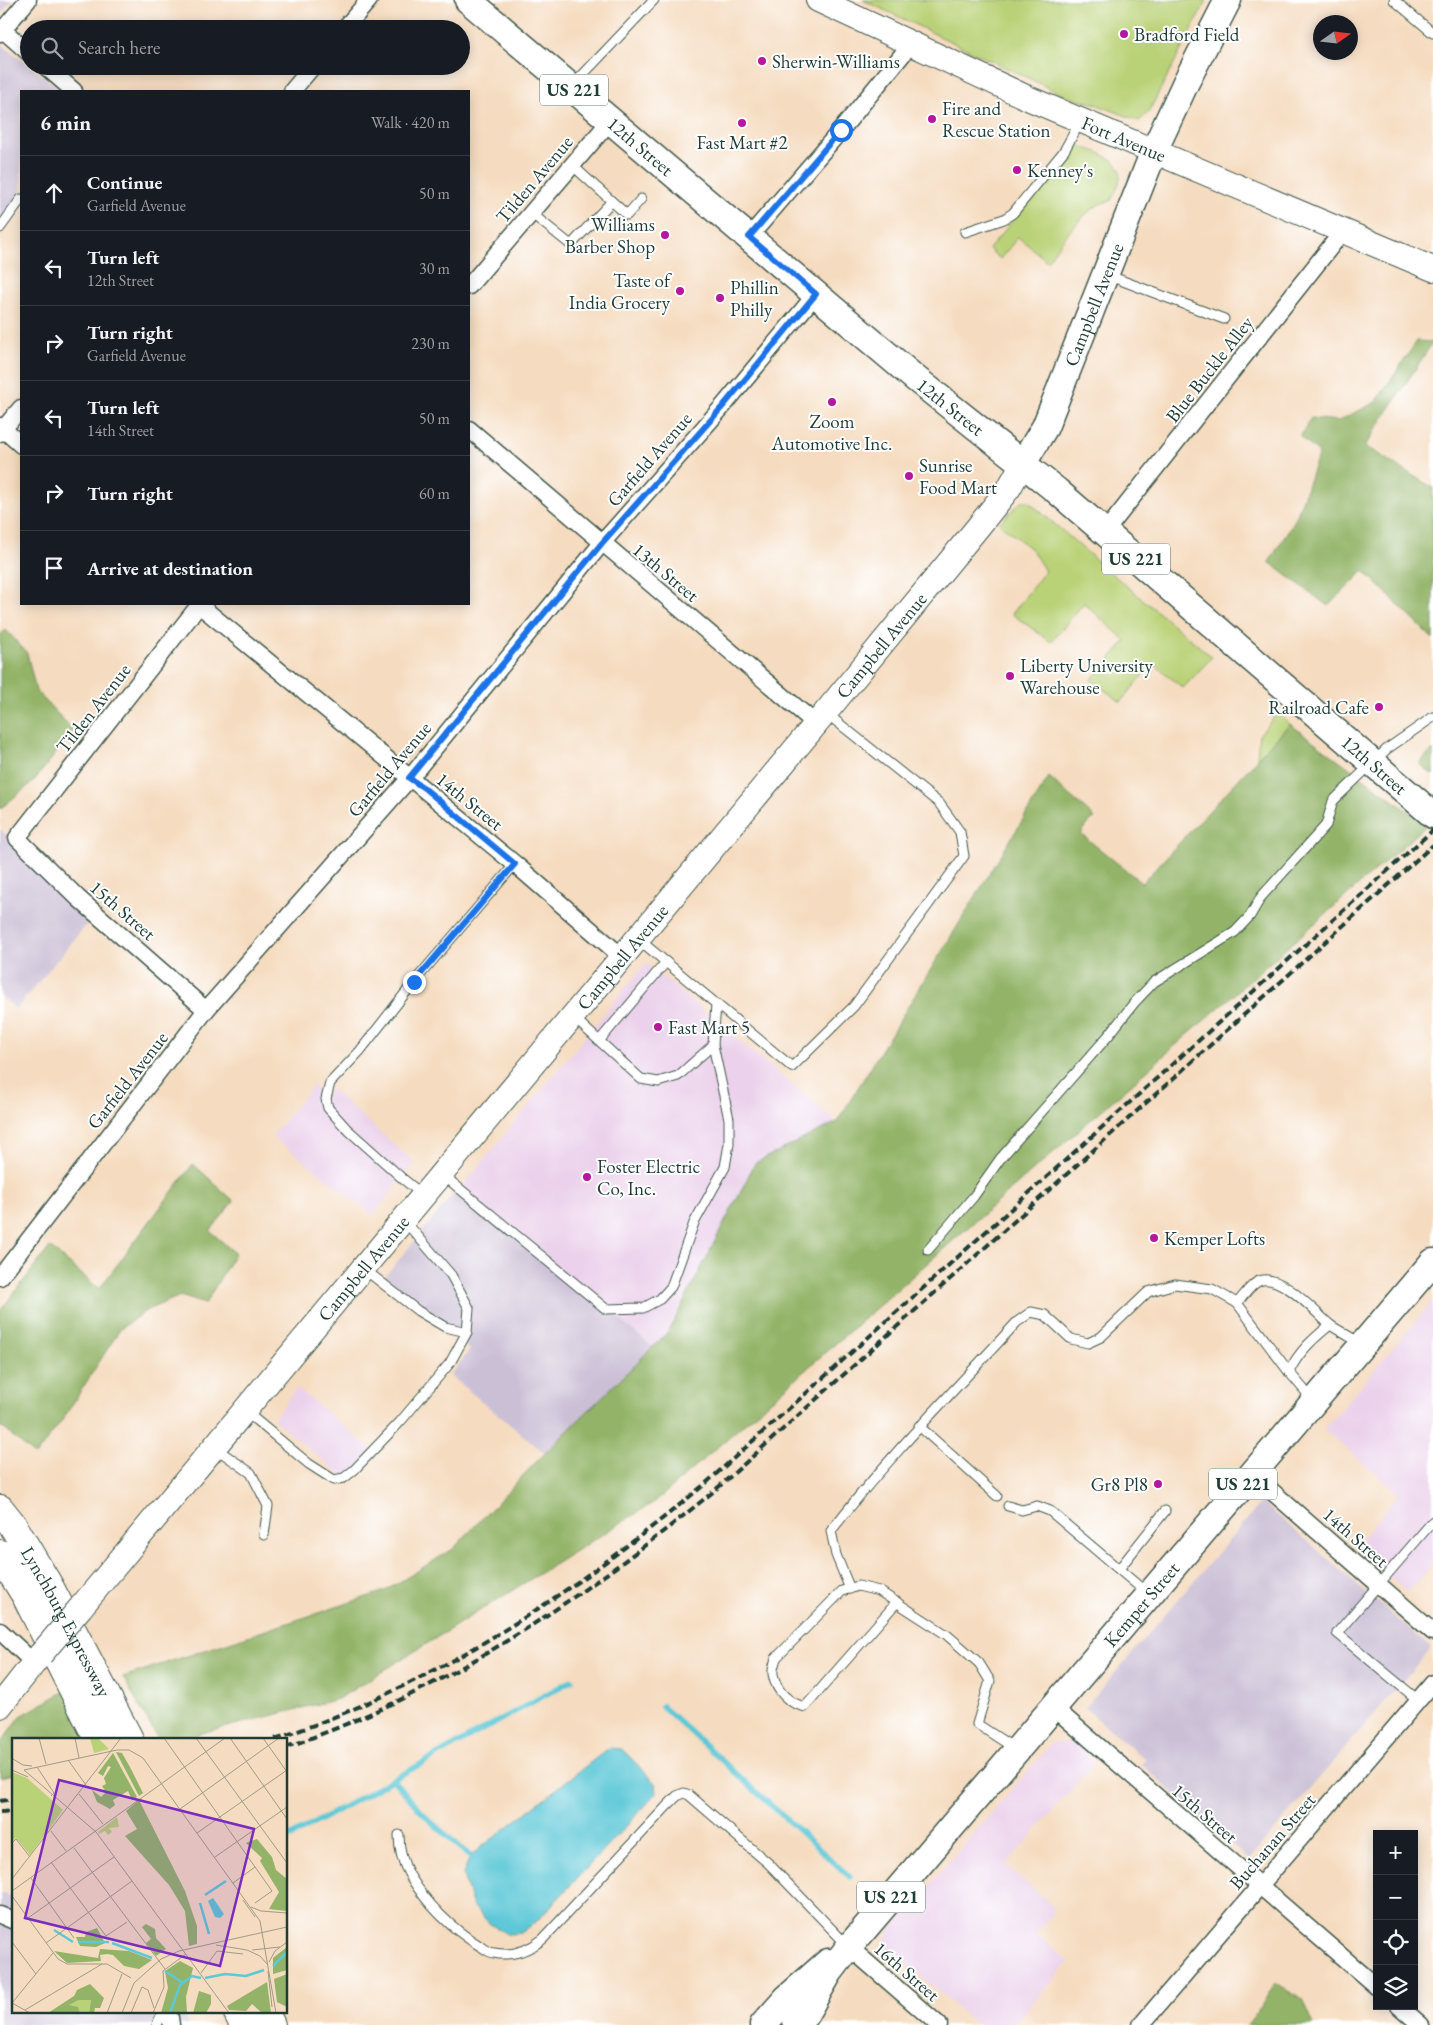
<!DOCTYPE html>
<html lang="en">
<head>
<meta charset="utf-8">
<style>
	body { margin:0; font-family:"EB Garamond",serif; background:#242831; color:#f1f3f6 }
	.controls { position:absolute; right:15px; bottom:15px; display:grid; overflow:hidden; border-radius:0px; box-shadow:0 2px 12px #0003 }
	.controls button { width:45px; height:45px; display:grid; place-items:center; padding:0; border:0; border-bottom:1px solid #363941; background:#171b24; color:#f1f3f6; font:25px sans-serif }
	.compass { position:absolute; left:1313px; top:15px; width:45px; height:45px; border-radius:50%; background:#171b24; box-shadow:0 2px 12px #0003; rotate:76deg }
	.stop { position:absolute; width:15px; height:15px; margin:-11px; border:4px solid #1a73e8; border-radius:50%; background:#fff }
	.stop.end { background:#1a73e8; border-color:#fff; box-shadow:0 1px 5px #0008 }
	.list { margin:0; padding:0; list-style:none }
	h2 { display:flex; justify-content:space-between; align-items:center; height:65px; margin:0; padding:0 20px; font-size:21px }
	h2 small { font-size:16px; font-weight:400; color:#9ea1a6 }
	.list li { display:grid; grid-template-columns:32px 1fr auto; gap:15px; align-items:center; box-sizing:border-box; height:75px; padding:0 20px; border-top:1px solid #363941 }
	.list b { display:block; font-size:19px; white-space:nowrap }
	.list p { margin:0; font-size:16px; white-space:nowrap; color:#9ea1a6 }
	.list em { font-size:16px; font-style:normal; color:#9ea1a6 }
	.icon { flex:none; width:28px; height:28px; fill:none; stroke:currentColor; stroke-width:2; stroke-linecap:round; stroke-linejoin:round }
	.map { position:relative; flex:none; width:1433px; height:2025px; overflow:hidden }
	.search { position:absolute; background:#171b24; box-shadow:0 2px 12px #0003; left:20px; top:20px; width:450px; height:55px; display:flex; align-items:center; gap:12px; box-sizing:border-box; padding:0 18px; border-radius:28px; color:#9ea1a6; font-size:19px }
	.panel { position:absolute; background:#171b24; box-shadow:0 2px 12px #0003; left:20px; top:90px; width:450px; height:515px; border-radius:0px }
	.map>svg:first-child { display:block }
</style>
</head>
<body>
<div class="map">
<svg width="1433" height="2025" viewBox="0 0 1433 2025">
	<rect width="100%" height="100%" fill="#fff"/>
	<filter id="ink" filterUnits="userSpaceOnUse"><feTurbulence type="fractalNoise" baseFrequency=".02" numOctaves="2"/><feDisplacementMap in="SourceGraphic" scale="10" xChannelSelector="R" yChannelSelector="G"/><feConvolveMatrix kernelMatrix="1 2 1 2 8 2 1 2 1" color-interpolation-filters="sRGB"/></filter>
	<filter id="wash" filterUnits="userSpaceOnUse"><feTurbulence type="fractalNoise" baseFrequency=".0096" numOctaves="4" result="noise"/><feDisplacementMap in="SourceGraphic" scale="20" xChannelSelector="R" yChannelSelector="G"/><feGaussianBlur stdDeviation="1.12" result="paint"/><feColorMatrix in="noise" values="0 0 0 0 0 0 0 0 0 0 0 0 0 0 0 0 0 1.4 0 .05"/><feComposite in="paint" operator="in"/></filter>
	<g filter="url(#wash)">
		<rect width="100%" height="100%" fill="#f5dbbf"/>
		<g fill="#ebd1eb">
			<path d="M646 963 837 1122 755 1164 669 1331 652 1347 461 1188Z"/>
			<path d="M313 1086 325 1095 331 1089 415 1163 373 1215 272 1136Z"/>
			<path d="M1433 1301V1563L1408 1593 1355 1547 1399 1494 1324 1429Z"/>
			<path d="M297 1388 374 1451 349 1482 273 1419Z"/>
			<path d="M1053 1742 1073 1743 1095 1762 1006 1865 1056 1909 1035 1933 1069 1962 1013 2025H977L883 1943 887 1934Z"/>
		</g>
		<g fill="#cbbfd5">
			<path d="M0 0H12L0 16Z"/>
			<path d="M0 43 62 91H21V196L0 223Z"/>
			<path d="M0 829 93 917 16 1009 0 995Z"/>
			<path d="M460 1186 662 1355 547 1455 450 1375 470 1350 383 1279Z"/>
			<path d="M1262 1502 1431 1648 1249 1860 1141 1764 1145 1759 1085 1708Z"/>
			<path d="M0 1893 14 1896V2011H185L188 2025H0Z"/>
		</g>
		<g fill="#bad277" stroke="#6c8856">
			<path d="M863 0H1207L1148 113 1139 121 1093 103 1070 98Z"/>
			<path d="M1076 145C1090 150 1125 158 1120 178 1119 186 1114 194 1111 201 1088 202 1061 243 1047 261L1018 237 1000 259 989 249Z"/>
			<path d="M1022 501H1028L1110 572 1212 657 1183 688 1153 663 1121 702 1091 680 1126 641 1084 603 1051 642 1012 614 1045 571 1032 550 999 523Z"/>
			<path d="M1278 713 1290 724 1257 758 1259 735Z"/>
		</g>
		<g fill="#93b468" stroke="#59784e">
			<path d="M1417 341 1433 342 1365 446 1433 488V639L1364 571 1328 606 1269 562 1296 518 1319 453 1300 437 1311 418 1338 421 1376 402Z"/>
			<path d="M6 630 27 653 36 691 74 731 33 782 0 809V635Z"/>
			<path d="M1290 724 1427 825 656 1501 338 1699 178 1739H158L123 1677 385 1591 453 1549 535 1463 669 1331 755 1163 837 1122 1049 777 1095 818 1091 820 1081 834 1142 883Z"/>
			<path d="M1433 750V775L1419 763Z"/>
			<path d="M193 1164 234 1201 210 1231 235 1253 205 1304 180 1296 147 1310 120 1329 63 1419 35 1456 0 1425V1311L50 1247 99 1289Z"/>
			<path d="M65 1691 87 1739H14V1774L0 1777V1744L21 1716Z"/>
			<path d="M1275 1983 1303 1999 1314 2025H1247L1260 2008Z"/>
		</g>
		<path fill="#5dc8d7" stroke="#3e8286" d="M609 1748 622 1749 655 1783 656 1794 537 1921 521 1933 507 1934 490 1924 473 1906 463 1875 470 1856Z"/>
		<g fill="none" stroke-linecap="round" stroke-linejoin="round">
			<g stroke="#5dc8d7" stroke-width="5.5">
				<path d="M662 1706 850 1877"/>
				<path d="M393 1780 427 1818 470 1856"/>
				<path d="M286 1839 572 1680"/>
			</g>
		</g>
	</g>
	<g filter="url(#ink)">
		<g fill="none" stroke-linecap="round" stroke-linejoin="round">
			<g stroke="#3f5549" stroke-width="11">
				<g id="service">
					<path d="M1394 0 1433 33"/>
					<path d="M573 85 654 0"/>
					<path d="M572 165 627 215 641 199"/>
					<path d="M531 213 571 245 611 202"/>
					<path d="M0 228 21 199"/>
					<path d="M965 232 1004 219 1013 213 1064 151 1080 122"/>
					<path d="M1107 275 1224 319"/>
					<path d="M637 938 792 1067 854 1006 964 856 960 832 939 803 826 713"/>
					<path d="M573 1017 641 1079 658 1082 678 1076 713 1045"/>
					<path d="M600 1040 666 962"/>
					<path d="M443 1175 606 1309 643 1308 660 1299 671 1287 694 1223 725 1167 729 1144V1119L713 1045 716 1004"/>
					<path d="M423 1195 403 1179 346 1128 328 1108 326 1099 330 1083 360 1051 414 982 515 864"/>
					<path d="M928 1250 974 1196 1000 1159 1109 1035 1134 1003 1154 982 1235 932 1250 916 1261 897 1326 825 1333 801 1387 749 1433 717"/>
					<path d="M364 1269 418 1311 445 1327 467 1332"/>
					<path d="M1289 1372 1237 1303C1243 1297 1251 1284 1259 1281 1280 1272 1315 1312 1330 1325"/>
					<path d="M1312 1399 1289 1372C1299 1351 1313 1339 1330 1325L1360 1343"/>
					<path d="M245 1411 309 1464 334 1480 344 1478 354 1470 400 1422 450 1363 467 1332 469 1308 451 1275 404 1220"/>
					<path d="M919 1426 997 1496"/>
					<path d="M214 1447 251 1473 268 1506 264 1535"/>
					<path d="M1008 1506 1022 1510 1037 1506 1050 1511 1148 1594"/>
					<path d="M1119 1569 1165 1511"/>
					<path d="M850 1589 836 1555 831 1531C888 1457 954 1391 1017 1322L1031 1312 1045 1315 1071 1339 1088 1343 1101 1337 1148 1292 1175 1284 1212 1289 1237 1303"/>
					<path d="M897 1602 805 1707C789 1703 776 1692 773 1674 772 1669 775 1663 776 1658L842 1591 858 1586 879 1591 947 1635 979 1663 990 1681 977 1724 1014 1748"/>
					<path d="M1418 1700 1337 1633 1433 1521"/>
					<path d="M399 1835C399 1849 403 1864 410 1876 427 1904 452 1929 480 1946 484 1948 489 1953 494 1953 513 1957 529 1950 543 1939L666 1807 677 1796 684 1793 689 1795 768 1863 847 1945"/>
					<path d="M157 2025 162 2011"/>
				</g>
			</g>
			<g stroke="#3f5549" stroke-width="19">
				<g id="minor">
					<path d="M344 29 369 0"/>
					<path d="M3 30 29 53"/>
					<path d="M0 33 28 0"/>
					<path d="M45 66 74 91"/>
					<path d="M292 91 313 66"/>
					<path d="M749 237 841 130 911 44"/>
					<path d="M469 286 610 121"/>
					<path d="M0 426 21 445"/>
					<path d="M469 429 816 724"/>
					<path d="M0 433 21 408"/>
					<path d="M1105 532 1343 231"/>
					<path d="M198 604 515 864 621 956"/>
					<path d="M200 604 17 838 78 898 206 1010"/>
					<path d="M0 1277 206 1010 409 779 602 543 724 405 816 294"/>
					<path d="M1252 1474 1433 1632"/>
					<path d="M0 1631 34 1663"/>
					<path d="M1053 1707 1377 1987"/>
					<path d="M0 1915 14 1921"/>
					<path d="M849 1947 939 2025"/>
					<path d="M1399 2006 1421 2025"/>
					<path d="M169 2011 171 2025"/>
					<path d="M1141 2025 1433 1683"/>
				</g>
			</g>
			<g stroke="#3f5549" stroke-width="26">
				<g id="secondary">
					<path id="s1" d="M818 0 1030 99 1433 269"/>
					<path id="s2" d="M81 1607 826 712 978 527 1009 488 1023 463"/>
					<path d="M0 1706 41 1654"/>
				</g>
			</g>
			<g stroke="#3f5549" stroke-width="29">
				<g id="primary">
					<path id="s3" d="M468 0 916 379 1057 491 1433 815"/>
					<path id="s4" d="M1023 463 1045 427 1154 151 1186 82 1228 0"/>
					<path d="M763 2025 787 1998 828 1962"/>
					<path id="s5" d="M796 2025 805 2015 829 1973 849 1947 1433 1262"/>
				</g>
			</g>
			<g stroke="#3f5549" stroke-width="30">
				<g id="motorway">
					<path id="s6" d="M0 1509 12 1524 49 1586 129 1739"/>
					<path d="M0 1554 26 1596 98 1739"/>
					<path d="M237 2011 244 2025"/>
					<path d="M264 2011 271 2025"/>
				</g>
			</g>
			<use href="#service" stroke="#fff" stroke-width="9"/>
			<use href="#minor" stroke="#fff" stroke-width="16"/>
			<use href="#secondary" stroke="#fff" stroke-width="24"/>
			<use href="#primary" stroke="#fff" stroke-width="26"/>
			<use href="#motorway" stroke="#fff" stroke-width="28"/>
			<g stroke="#1f3d34" stroke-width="4" stroke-dasharray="8 4" stroke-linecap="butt">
				<path d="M275 1739C436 1685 575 1592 705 1484L1433 830"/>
				<path d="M286 1747C446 1692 582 1598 713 1492L1433 845"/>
				<path d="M0 1801 14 1799"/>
				<path d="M0 1812 14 1811"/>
			</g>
			<g stroke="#3f5549" stroke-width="26" stroke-linecap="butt">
				<path id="secondary-bridge" d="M41 1654 81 1607"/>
			</g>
			<use href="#secondary-bridge" stroke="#fff" stroke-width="24"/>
		</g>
	</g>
	<g fill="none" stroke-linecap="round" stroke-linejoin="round" filter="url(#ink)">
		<path stroke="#1a73e8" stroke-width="6" d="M414 982 515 864 424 788 409 778 602 543 724 405 816 294 749 237 841 130"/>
	</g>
	<g fill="#b5179e" stroke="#fff" stroke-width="2">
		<circle cx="1124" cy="34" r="5"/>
		<circle cx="762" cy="61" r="5"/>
		<circle cx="932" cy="119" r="5"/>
		<circle cx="742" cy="123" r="5"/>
		<circle cx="1017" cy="170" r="5"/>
		<circle cx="665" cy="235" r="5"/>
		<circle cx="680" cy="291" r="5"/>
		<circle cx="720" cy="298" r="5"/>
		<circle cx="832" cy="402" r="5"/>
		<circle cx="909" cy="476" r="5"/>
		<circle cx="1010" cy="676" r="5"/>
		<circle cx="1379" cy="707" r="5"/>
		<circle cx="658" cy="1027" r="5"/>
		<circle cx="587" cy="1177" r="5"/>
		<circle cx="1154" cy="1238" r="5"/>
		<circle cx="1158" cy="1484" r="5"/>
	</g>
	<g text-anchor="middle" stroke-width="4" stroke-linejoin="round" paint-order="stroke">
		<g fill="#fff" stroke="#627771" stroke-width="1">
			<rect x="540" y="74.5" width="68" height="31" rx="4"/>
			<rect x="1102" y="543.5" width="68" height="31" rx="4"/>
			<rect x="1209" y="1468.5" width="68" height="31" rx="4"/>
			<rect x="857" y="1881.5" width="68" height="31" rx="4"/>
		</g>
		<g font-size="18" font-weight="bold" fill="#1f3d34">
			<text x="574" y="96">US 221</text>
			<text x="1136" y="565">US 221</text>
			<text x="1243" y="1490">US 221</text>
			<text x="891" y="1903">US 221</text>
		</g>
		<g font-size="19" fill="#1f3d34" stroke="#fff" text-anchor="start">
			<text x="1134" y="41">Bradford Field</text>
			<text x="772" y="68">Sherwin-Williams</text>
			<text x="942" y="115">Fire and<tspan x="942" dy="22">Rescue Station</tspan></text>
			<text x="742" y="149" text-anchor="middle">Fast Mart #2</text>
			<text x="1027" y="177">Kenney's</text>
			<text x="655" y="231" text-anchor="end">Williams<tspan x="655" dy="22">Barber Shop</tspan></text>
			<text x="670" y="287" text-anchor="end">Taste of<tspan x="670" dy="22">India Grocery</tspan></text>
			<text x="730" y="294">Phillin<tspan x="730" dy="22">Philly</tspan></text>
			<text x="832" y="428" text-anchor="middle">Zoom<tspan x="832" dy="22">Automotive Inc.</tspan></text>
			<text x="919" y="472">Sunrise<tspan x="919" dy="22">Food Mart</tspan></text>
			<text x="1020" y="672">Liberty University<tspan x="1020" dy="22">Warehouse</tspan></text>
			<text x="1369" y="714" text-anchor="end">Railroad Cafe</text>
			<text x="668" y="1034">Fast Mart 5</text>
			<text x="597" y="1173">Foster Electric<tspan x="597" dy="22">Co, Inc.</tspan></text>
			<text x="1164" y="1245">Kemper Lofts</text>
			<text x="1148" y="1491" text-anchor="end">Gr8 Pl8</text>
		</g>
		<g font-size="19" fill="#1f3d34" stroke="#fff">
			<text dy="7" stroke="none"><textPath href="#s1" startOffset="336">Fort Avenue</textPath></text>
			<text dy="7" stroke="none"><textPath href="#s3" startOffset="226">12th Street</textPath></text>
			<text transform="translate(534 179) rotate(-50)" y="7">Tilden Avenue</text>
			<text dy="7" stroke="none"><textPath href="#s4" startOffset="174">Campbell Avenue</textPath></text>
			<text transform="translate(1209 369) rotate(-52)" y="7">Blue Buckle Alley</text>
			<text dy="7" stroke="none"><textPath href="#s3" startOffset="631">12th Street</textPath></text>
			<text transform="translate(649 459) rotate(-49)" y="7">Garfield Avenue</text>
			<text transform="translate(666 572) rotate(40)" y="7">13th Street</text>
			<text dy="7" stroke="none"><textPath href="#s2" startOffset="1251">Campbell Avenue</textPath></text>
			<text transform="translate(93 708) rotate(-52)" y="7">Tilden Avenue</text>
			<text dy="7" stroke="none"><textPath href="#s3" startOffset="1186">12th Street</textPath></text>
			<text transform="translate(389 769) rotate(-50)" y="7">Garfield Avenue</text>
			<text transform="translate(470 801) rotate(39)" y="7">14th Street</text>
			<text transform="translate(123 910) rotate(41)" y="7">15th Street</text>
			<text dy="7" stroke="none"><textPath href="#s2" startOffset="846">Campbell Avenue</textPath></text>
			<text transform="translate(127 1080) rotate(-52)" y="7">Garfield Avenue</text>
			<text dy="7" stroke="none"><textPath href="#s2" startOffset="441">Campbell Avenue</textPath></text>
			<text transform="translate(1356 1537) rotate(41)" y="7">14th Street</text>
			<text dy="7" stroke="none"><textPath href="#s5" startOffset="545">Kemper Street</textPath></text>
			<text dy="7" stroke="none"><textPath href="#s6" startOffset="131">Lynchburg Expressway</textPath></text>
			<text transform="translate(1205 1813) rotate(41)" y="7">15th Street</text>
			<text transform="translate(1272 1841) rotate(-49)" y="7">Buchanan Street</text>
			<text transform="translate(907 1971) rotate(41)" y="7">16th Street</text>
		</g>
	</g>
	<g transform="translate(12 1738)">
		<rect width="275" height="275" fill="#f5dbbf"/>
		<path d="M78 0H86L97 11 82 15ZM0 34 15 40 51 72 18 117 4 100 0 103ZM105 79 107 89 97 90 100 94 96 97 93 93 87 96 86 94ZM67 262H79L77 275H68L57 267Z" fill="#bad277"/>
		<path d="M104 14 110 15 119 31 131 55 127 58ZM101 15 125 59 120 62 116 53 101 62 103 67 98 71 85 64 80 52 89 59 94 54 90 48 94 46 92 40 99 29 96 28 91 38 86 35ZM127 62 173 153 185 188V206L177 208 173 173 157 147 113 98 125 91 114 73ZM245 101 260 119 264 132 275 141V173L257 171 267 154 248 123 250 120 234 105ZM134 186 143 191 144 200 154 211 144 218 134 205 139 201 130 189ZM85 190 93 205 84 209 68 208 64 199H73L74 194ZM275 209V232L261 236V220ZM88 211 117 213 140 222 127 231 112 228 101 217 95 216 88 217 89 223 55 225 42 213 86 220ZM168 223 181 230 174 259 175 275H149L156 250 153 233ZM275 236V269L265 264 262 241ZM255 244 259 275H250L240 266 234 273 217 272 215 268ZM78 246 92 260 88 270H83L82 275H77L79 262H67L57 267 66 269 68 275H36L62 258 65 252ZM187 253 199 257V266L194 275H181Z" fill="#93b468"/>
		<path d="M201 160 212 176 208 180 203 179 196 163Z" fill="#5dc8d7"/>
		<path fill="none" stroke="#5dc8d7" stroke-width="2.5" d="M193 157 214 143M188 165 197 196M42 192 61 204M66 204H97M100 205 140 220M261 228 275 214M153 233 171 245M193 240 213 236 234 238 252 232M158 275 168 247 180 238 189 240"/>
		<path fill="none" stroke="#9f9c87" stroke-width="1" d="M27 0 34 26M63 0 67 20M152 0 260 153 243 165M184 0 275 125M218 0 275 81M251 0 275 34M1 21 11 27 20 28M56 22 74 47M25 29 42 55 39 58M0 32 16 39M12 32 105 12H117L131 20 248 183 264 275M12 32 84 94 217 275M67 56 91 86M168 71 267 0M39 93 54 113M185 95 275 32M0 105 4 101 18 119M62 110 153 231M203 119 275 69M39 124 94 198 115 184M19 140 62 200M0 141 109 0M221 145 243 129M0 153 213 0M0 158 46 221 55 226H95L119 240M231 162 243 179M239 169 249 173 275 175M16 180 102 119M0 204 24 236M34 205 120 143M204 207 235 212 248 218 255 226M240 212 268 209M257 224 263 213 275 204M256 233 260 269M189 235 205 213 231 216M0 265 41 215M0 265 18 275M13 272 90 226M95 275 110 236M110 275 122 245 149 221 167 213 275 189M119 275 130 249 136 252 142 270M141 275 152 249 151 233 174 216"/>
		<path fill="#7b2cbf" fill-opacity="0.15" stroke="#7b2cbf" stroke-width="2.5" d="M47 42 242 91 208 228 13 180Z"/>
		<rect width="275" height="275" fill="none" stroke="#1f3d34" stroke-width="2.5"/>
	</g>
</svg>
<div class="controls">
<button>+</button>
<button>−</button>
<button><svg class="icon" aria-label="locate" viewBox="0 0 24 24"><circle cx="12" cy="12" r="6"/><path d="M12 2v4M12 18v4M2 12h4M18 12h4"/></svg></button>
<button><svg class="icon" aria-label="layers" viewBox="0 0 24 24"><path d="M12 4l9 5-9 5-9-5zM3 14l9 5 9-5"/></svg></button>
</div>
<svg class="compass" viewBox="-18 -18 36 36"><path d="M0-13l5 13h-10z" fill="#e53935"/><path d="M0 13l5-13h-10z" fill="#9ea1a6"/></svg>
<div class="stop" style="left:841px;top:130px"></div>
<div class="stop end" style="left:414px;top:982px"></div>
<div class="search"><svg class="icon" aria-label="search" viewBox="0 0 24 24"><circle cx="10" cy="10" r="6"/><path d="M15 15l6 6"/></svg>Search here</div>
<section class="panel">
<h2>6 min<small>Walk · 420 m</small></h2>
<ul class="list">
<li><svg class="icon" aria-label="ahead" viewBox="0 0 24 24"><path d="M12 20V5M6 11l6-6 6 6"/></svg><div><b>Continue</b><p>Garfield Avenue</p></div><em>50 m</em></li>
<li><svg class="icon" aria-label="left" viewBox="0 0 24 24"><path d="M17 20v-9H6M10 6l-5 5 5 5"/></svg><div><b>Turn left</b><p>12th Street</p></div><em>30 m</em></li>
<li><svg class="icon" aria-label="right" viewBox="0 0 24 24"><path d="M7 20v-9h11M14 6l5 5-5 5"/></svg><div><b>Turn right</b><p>Garfield Avenue</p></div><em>230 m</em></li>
<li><svg class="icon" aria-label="left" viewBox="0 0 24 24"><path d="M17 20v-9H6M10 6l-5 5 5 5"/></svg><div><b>Turn left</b><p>14th Street</p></div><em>50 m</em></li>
<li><svg class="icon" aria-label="right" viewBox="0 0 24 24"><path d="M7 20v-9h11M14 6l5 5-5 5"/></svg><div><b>Turn right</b></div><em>60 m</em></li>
<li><svg class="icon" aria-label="arrive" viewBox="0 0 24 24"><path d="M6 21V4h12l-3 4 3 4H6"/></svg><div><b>Arrive at destination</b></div></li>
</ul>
</section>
</div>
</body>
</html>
